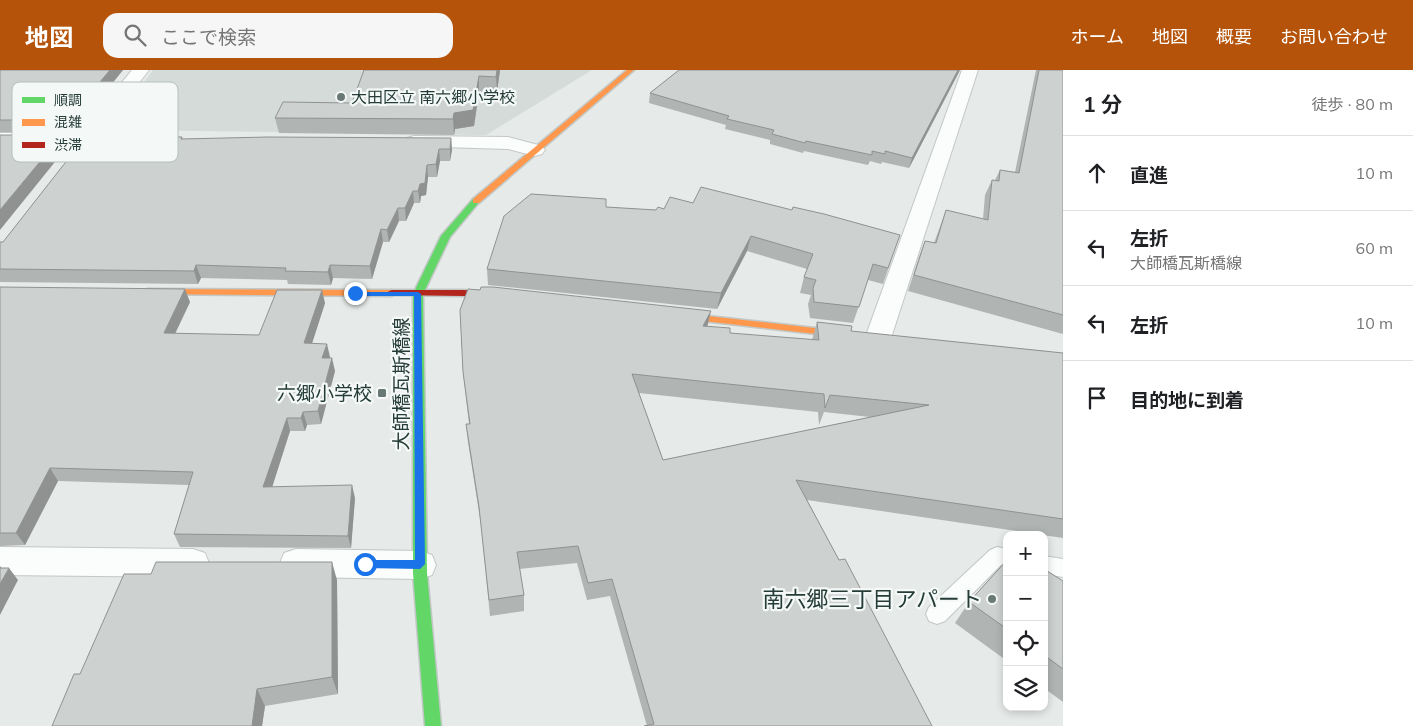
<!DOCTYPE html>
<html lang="ja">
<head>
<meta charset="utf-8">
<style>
	body { margin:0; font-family:Mulish,"Noto Sans JP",sans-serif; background:#f6f6f6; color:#202124 }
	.controls { position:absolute; right:15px; bottom:15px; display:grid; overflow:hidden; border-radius:10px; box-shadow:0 2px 8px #0003 }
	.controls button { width:45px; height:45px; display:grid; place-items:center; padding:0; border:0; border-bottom:1px solid #e0e0e0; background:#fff; color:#202124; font:25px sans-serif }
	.stop { position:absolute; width:15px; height:15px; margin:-11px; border:4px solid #1a73e8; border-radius:50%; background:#fff }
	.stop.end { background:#1a73e8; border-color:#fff; box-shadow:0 1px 5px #0008 }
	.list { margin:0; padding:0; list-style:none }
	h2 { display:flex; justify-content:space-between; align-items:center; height:65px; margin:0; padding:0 20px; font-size:21px }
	h2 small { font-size:16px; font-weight:400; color:#757577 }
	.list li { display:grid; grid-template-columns:32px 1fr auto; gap:15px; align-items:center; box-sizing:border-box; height:75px; padding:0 20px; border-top:1px solid #e0e0e0 }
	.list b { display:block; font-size:19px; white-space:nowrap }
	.list p { margin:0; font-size:16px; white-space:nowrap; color:#757577 }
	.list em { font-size:16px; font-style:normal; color:#757577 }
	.icon { flex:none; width:28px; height:28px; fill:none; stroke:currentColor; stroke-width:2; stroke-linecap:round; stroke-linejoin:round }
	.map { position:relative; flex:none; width:1063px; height:656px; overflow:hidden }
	header { display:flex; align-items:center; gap:30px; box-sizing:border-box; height:70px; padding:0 25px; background:#b45309; color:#fff }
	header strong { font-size:24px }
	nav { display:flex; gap:28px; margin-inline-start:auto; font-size:18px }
	.search { width:350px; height:45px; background:#f6f6f6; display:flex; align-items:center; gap:12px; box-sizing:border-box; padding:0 18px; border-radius:15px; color:#757577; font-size:19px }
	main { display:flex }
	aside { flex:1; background:#fff }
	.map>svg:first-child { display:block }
</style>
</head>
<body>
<header>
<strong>地図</strong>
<div class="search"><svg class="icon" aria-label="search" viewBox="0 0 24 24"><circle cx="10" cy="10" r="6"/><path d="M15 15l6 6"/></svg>ここで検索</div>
<nav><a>ホーム</a><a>地図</a><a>概要</a><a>お問い合わせ</a></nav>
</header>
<main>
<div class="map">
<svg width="1063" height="656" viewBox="0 0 1063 656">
	<rect width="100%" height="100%" fill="#e6eae8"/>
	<path fill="#d4dbd8" d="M153 0H592L486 65 125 60 114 53Z"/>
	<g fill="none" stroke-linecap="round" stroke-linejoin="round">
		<g stroke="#c3c7c5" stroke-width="2">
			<g id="lane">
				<path d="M997 477 1007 479V497L1001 495 945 551 937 554 929 551 926 544 929 537 990 480Z"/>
				<path d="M1044 486 1063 489V507L1044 504Z"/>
			</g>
		</g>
		<g stroke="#c3c7c5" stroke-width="2">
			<g id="street">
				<path d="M132 0H149L100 63 128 65 131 69 128 73 91 75C85 83 82 86 71 83L68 79 71 75H0V63H81Z"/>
				<path d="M962 0H978L891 268 887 274 878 276 869 274 865 268Z"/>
				<path d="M414 66 508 67 542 76 545 80 542 84 535 86 508 79 407 76 404 72 407 68Z"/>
				<path d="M0 477 193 479 205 483 209 493 205 503 193 507 0 505Z"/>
				<path d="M296 479 420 481 432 485 436 495 432 505 420 509 296 507 284 503 280 493 284 483Z"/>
			</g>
		</g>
		<g stroke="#c2c8c6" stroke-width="3">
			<path id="fast" d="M476 128 480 131 450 167 423 224 427 503 441 656H425L413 503V224L441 166 473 129Z"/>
		</g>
		<g stroke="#c2c8c6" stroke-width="3">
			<g id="slow">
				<path d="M627 0H634L479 133H473V129Z"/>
				<path d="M148 219 392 220 397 223 392 226 145 224 143 222 145 220Z"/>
				<path d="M672 242 850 262 855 265 850 268 668 247 667 245Z"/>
			</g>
		</g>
		<g stroke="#c2c8c6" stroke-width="3">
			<path id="jam" d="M392 220H464L505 223 510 226 505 229 464 226 389 225 387 223 389 221Z"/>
		</g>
		<use href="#lane" fill="#fbfcfc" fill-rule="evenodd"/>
		<use href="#street" fill="#fbfcfc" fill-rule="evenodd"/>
		<use href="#fast" fill="#63d668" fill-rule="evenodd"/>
		<use href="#slow" fill="#ff974d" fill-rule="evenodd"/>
		<use href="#jam" fill="#b3261e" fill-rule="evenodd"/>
	</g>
	<g fill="#b0b4b3" fill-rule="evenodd">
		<path d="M0 0H123L73 62H0Z"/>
		<path d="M500 0 497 22H479L474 56 455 59 454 65 279 63 275 48 352 33Z"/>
		<path d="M679 0H960L909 98 882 92 881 94 870 91 868 95 804 81 803 83 770 74V70L725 59 726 55 649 33 650 23Z"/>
		<path d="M1036 0H1063V264L908 221 919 187 925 171 934 173 946 140 983 149 985 125 992 110H995L1000 100 1015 102Z"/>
		<path d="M182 67 183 69 451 68 452 80 450 91H440L437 107H428L426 125 421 126 420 133H414L406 151H399L389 172H383L372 209 333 208 331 215 288 214 287 210 201 208 198 214 0 212V172H3Z"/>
		<path d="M693 133 792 140 900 165 883 214 868 210 853 253 810 248 808 234 811 225 800 223 804 207 807 199 747 181 717 239 488 215 487 199 606 137 656 140Z"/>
		<path d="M0 217 190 232 175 264 259 265 325 233 312 273 330 287 329 288 335 301 321 354 307 355 305 361H290L272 417 355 428 351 478 180 477 174 464 189 415 58 411 25 475 0 476Z"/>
		<path d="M817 252 851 261 1063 283V468L807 430 839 490 932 656H647L610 526 587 530 577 493 519 499 524 525V541L490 546 481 455 468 372 466 354H469L463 302 708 256 730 263 812 270ZM639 323 818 342 819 355 824 342 870 347 663 390Z"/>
		<path d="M1007 490V591L955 553 969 532Z"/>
		<path d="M1044 499 1063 511V632L1044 618Z"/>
		<path d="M337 510 338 624 265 636 262 656H52L80 604Z"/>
	</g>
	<g fill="#909292">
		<path d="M110 0H123L73 62 68 50Z"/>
		<path d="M497 0H500L497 22 496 7Z"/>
		<path d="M958 0H960L909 98 912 88Z"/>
		<path d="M479 6V22L474 56 455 59 454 65 453 49 454 43Z"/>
		<path d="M62 65 67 77 0 160V140Z"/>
		<path d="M451 68 452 80 450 91V79Z"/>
		<path d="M439 79 440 91 437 107 436 94Z"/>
		<path d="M427 95 428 107 426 125 421 126 420 133 418 121Z"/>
		<path d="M413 121 414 133 406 151 405 138Z"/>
		<path d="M398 138 399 151 389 172 387 160Z"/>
		<path d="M381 159 383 172 372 209 370 196Z"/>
		<path d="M751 166 747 181 717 239 721 223Z"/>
		<path d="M196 195 201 208 198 214 194 201Z"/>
		<path d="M330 195 333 208 331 215 328 202Z"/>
		<path d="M185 219 190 232 169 276 164 263Z"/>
		<path d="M322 220 325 233 308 286 304 273Z"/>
		<path d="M711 241 707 258 703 256Z"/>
		<path d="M327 274 330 287 325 301 322 288Z"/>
		<path d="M332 288 335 301 321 354 318 341Z"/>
		<path d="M303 342 307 355 305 361 301 348Z"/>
		<path d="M287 348 290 361 268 430 263 417Z"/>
		<path d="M50 398 58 411 25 475 16 463Z"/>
		<path d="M352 415 355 428 351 478 348 466Z"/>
		<path d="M332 492 337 510 338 624 332 607Z"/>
		<path d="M0 496 6 504 9 498 18 510 0 545Z"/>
		<path d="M257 619 265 636 262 656H252Z"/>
	</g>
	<g fill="#cdd1d0" stroke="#909292" fill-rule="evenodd">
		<path d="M0 0H110L68 50H0Z"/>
		<path d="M364 0H497L496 7 479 6 473 40 454 43 453 49 275 48 283 32 352 33Z"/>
		<path d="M679 0H958L912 88 885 81V84L872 81V85L806 71 805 73 772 64 774 60 727 49 729 46 650 23Z"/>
		<path d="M1039 0H1063V245L914 205 925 171 936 173 946 140 988 150 992 110 999 111 1000 100 1019 103Z"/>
		<path d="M0 65H62L0 140Z"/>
		<path d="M87 65 182 67 181 69 268 67 451 68 450 79H439L436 94 427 95 425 113 420 114 418 121H413L405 138H398L387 160 381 159 370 196 330 195 328 202 285 201 286 198 196 195 194 201 0 199V172H3Z"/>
		<path d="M701 117 792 140 793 137 824 144 900 165 888 198 873 194 859 237 814 232 813 218 816 210 804 207 813 184 751 166 721 223 487 199 504 146 531 124 606 129V137L656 140 658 137 664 139 670 127 693 133Z"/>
		<path d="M0 217 185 219 164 263 259 265 277 220H322L304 273 327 274 322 288H332L318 341 303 342 301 348H287L263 417 352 415 348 466 174 464 193 402 50 398 16 463H0Z"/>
		<path d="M481 217H493L711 241 703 256 730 258V263L819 270 817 252 852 256 851 261 1063 283V449L796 410 839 490 845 489 932 656H644L654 654 612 509 588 513 578 476 517 482 524 525 489 530 479 437 466 354H470L463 302 460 240 468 219 480 220ZM632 304 824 324 825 338 830 325 929 335 663 390Z"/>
		<path d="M1007 490V559L969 532Z"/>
		<path d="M156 492H332V607L257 619 252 656H52L74 604H80L124 504H151Z"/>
		<path d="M0 498H9L0 514Z"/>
		<path d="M1044 499 1063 511V599L1044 585Z"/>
	</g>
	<path fill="#1a73e8" d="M353 222H418L421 224 425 494 420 499 365 498 360 494 365 490H415L414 226H355Z"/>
	<g fill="#697976" stroke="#f4f9f7" stroke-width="2">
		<circle cx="341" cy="27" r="5"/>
		<rect x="377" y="318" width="10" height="10" rx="2.5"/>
		<circle cx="992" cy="529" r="5"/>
	</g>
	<g text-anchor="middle" stroke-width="4.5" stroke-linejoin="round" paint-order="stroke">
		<g font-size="16" fill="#253c38" stroke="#f4f9f7" text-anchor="start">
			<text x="351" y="33">大田区立 南六郷小学校</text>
		</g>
		<g font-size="19" fill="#253c38" stroke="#f4f9f7">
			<text transform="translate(401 314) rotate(-90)" y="7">大師橋瓦斯橋線</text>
		</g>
		<g font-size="19" fill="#253c38" stroke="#f4f9f7" text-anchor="end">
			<text x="372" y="330">六郷小学校</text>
		</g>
		<g font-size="22" fill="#253c38" stroke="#f4f9f7" text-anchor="end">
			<text x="982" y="537">南六郷三丁目アパート</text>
		</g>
	</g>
	<rect x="12" y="12" width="166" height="80" rx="8" fill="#f4f9f7" stroke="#b6c0be" stroke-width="1"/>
	<rect x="22" y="27" width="23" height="6" fill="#63d668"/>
	<rect x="22" y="49" width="23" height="7" fill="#ff974d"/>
	<rect x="22" y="72" width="23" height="6" fill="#b3261e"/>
	<g font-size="14" fill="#253c38">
		<text x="54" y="35">順調</text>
		<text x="54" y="57">混雑</text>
		<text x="54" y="80">渋滞</text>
	</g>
</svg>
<div class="controls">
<button>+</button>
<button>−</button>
<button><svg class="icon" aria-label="locate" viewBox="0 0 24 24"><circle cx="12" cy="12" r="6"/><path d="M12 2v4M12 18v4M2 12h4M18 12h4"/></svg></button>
<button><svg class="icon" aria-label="layers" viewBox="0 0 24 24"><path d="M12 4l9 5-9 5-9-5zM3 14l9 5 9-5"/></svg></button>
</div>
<div class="stop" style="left:365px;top:494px"></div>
<div class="stop end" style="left:355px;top:223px"></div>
</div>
<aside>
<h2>1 分<small>徒歩 · 80 m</small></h2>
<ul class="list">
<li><svg class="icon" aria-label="ahead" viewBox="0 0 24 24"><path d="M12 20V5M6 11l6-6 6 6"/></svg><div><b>直進</b></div><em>10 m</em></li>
<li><svg class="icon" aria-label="left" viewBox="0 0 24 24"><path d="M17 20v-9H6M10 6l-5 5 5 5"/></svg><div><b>左折</b><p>大師橋瓦斯橋線</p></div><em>60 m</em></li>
<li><svg class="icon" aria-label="left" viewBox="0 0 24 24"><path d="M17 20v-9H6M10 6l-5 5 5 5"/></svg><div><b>左折</b></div><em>10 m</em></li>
<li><svg class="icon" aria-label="arrive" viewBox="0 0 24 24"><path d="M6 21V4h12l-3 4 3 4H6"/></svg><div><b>目的地に到着</b></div></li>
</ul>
</aside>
</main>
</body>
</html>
